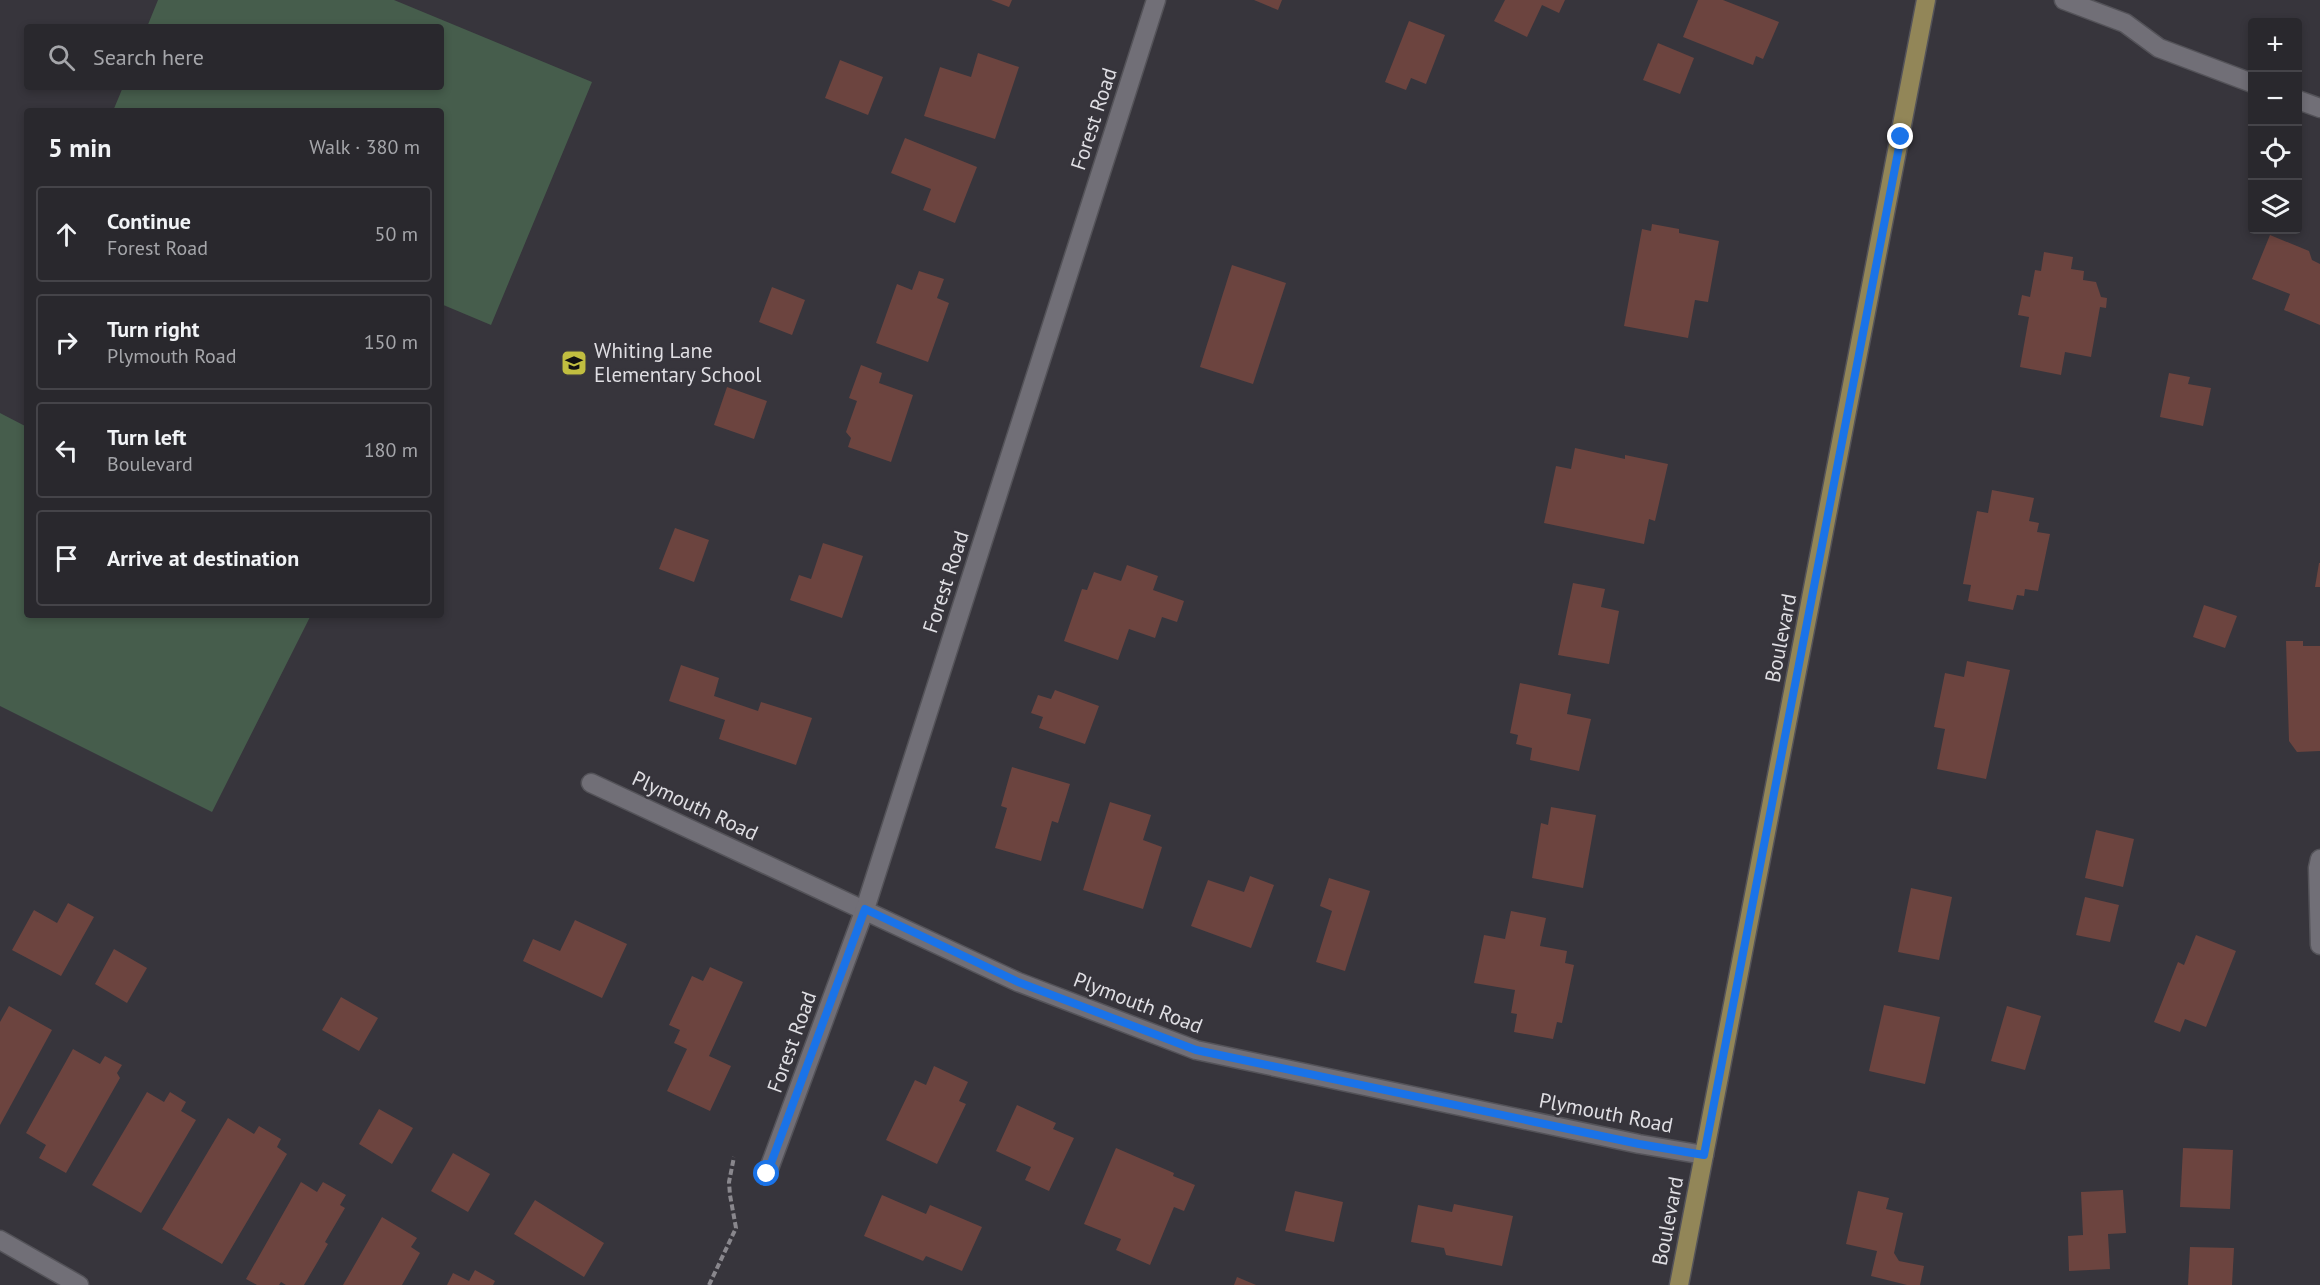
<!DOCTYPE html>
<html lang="en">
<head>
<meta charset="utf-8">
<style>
	body { margin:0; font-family:"PT Sans",sans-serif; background:#313035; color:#f1f3f6 }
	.controls { position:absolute; right:18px; top:18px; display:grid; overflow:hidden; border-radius:6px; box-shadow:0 3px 9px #0003 }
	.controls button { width:54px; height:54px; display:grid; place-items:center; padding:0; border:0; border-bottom:2px solid #454449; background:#29282d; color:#f1f3f6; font:30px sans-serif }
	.stop { position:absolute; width:18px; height:18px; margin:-14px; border:4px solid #1a73e8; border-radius:50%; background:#fff }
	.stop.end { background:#1a73e8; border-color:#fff; box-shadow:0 2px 6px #0008 }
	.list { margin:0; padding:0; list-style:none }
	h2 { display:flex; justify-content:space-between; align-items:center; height:78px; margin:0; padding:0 24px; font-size:26px }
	h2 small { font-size:20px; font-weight:400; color:#a5a6aa }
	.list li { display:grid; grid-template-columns:39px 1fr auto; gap:18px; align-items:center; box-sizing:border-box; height:96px; margin:0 12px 12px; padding:0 12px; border:2px solid #454449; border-radius:6px }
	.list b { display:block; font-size:22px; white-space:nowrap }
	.list p { margin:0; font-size:20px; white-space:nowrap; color:#a5a6aa }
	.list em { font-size:20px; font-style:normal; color:#a5a6aa }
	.icon { flex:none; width:33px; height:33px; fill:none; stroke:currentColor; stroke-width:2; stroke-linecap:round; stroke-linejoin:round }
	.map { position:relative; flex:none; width:2320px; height:1285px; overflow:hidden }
	.search { position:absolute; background:#29282d; box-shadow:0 3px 9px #0003; left:24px; top:24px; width:420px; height:66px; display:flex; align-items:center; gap:15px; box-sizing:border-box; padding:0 21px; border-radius:6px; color:#a5a6aa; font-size:22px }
	.panel { position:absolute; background:#29282d; box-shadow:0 3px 9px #0003; left:24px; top:108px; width:420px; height:510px; border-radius:6px }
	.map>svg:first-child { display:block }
</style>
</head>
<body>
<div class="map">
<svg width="2320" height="1285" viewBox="0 0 2320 1285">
	<rect width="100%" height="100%" fill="#37353c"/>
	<g fill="#465d4c">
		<path d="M158 0H394L592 82 491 325 441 304V111H113L123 87H441V27H147Z"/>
		<path d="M0 413 27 427V615H311L212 812 0 706Z"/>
	</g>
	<g fill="#6c443f">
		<path d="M991 0H1012L1009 7Z"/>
		<path d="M1254 0H1282L1278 10Z"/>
		<path d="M1505 0H1565L1559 13 1542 5 1527 37 1494 21Z"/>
		<path d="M1698 0H1723L1779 22 1763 59 1756 56 1753 65 1683 37Z"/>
		<path d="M1409 21 1445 35 1426 84 1411 78 1406 90 1385 82Z"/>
		<path d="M1658 43 1694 58 1680 94 1643 80Z"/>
		<path d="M978 53 1019 67 995 139 924 116 940 67 971 77Z"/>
		<path d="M840 60 883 77 868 115 825 98Z"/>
		<path d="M905 138 977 167 955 223 923 210 931 189 891 173Z"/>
		<path d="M1652 224 1679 229V233L1719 241 1708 302 1695 300 1688 338 1624 326 1642 229 1651 231Z"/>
		<path d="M2270 235 2309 251 2312 260 2320 264V325L2284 310 2290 294 2252 279Z"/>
		<path d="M2044 252 2073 257 2071 269 2084 271 2083 280 2096 282 2101 297 2107 298 2106 308 2100 307 2091 357 2065 352 2061 375 2020 367 2029 317 2018 315 2022 295 2030 297 2035 270 2041 271Z"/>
		<path d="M1232 265 1286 283 1253 384 1200 367Z"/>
		<path d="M919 271 944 279 937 298 949 303 928 362 876 343 897 284 912 290Z"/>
		<path d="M772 287 805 300 792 335 759 322Z"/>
		<path d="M861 365 882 373 879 383 913 395 891 462 848 447 851 438 846 432 857 401 849 398Z"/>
		<path d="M2169 373 2190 377 2188 384 2211 388 2203 426 2160 417Z"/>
		<path d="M727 387 767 401 754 439 714 425Z"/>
		<path d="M1575 448 1625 459V455L1668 464 1655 521 1649 519 1644 544 1544 523 1556 466 1571 469Z"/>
		<path d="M1992 490 2034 498 2029 521 2039 523 2037 532 2050 534 2038 591 2025 589 2024 596 2017 595 2013 610 1968 601 1971 585 1963 584 1977 511 1988 513Z"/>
		<path d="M675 528 709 540 694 582 659 569Z"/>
		<path d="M823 543 863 556 842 618 790 600 799 575 811 579Z"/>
		<path d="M2319 563H2320V587H2315Z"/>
		<path d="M1127 565 1158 576 1153 590 1184 601 1177 622 1162 617 1155 638 1129 629 1118 660 1064 641 1082 589 1087 590 1094 572 1121 581Z"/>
		<path d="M1573 583 1605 589 1601 607 1619 611 1609 664 1558 655Z"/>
		<path d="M2204 605 2237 616 2225 648 2193 637Z"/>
		<path d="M2286 641H2303V646H2320V751L2297 752 2289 741Z"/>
		<path d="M1967 661 2010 670 1986 779 1937 769 1945 729 1934 727 1945 673 1964 677Z"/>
		<path d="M681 665 719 678 714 696 758 711 761 702 812 718 796 765 719 739 725 720 669 701Z"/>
		<path d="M1520 683 1571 694 1567 714 1591 719 1579 771 1530 760 1532 748 1516 744 1518 735 1510 733Z"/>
		<path d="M1055 690 1099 706 1085 744 1039 728 1043 717 1031 713 1038 695 1051 699Z"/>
		<path d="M1012 767 1070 784 1058 823 1052 821 1041 861 995 848 1007 808 1001 806Z"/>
		<path d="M1110 802 1151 815 1143 840 1162 847 1143 909 1083 890Z"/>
		<path d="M1551 807 1596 815 1583 888 1532 878 1541 823 1548 825Z"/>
		<path d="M2096 830 2134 839 2123 887 2085 878Z"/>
		<path d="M1250 876 1274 885 1251 948 1191 926 1208 880 1244 892Z"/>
		<path d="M1329 878 1370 891 1345 971 1316 962 1332 911 1320 906Z"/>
		<path d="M1911 888 1952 897 1939 960 1898 952Z"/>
		<path d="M2085 897 2119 905 2110 942 2076 935Z"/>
		<path d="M68 903 94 917 61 976 12 950 34 910 57 923Z"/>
		<path d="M1511 911 1546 918 1540 946 1567 951 1565 963 1574 965 1562 1023 1557 1022 1553 1039 1514 1032 1517 1014 1511 1013 1515 990 1474 983 1484 935 1505 939Z"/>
		<path d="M575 920 627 944 602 998 523 961 533 939 560 951Z"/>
		<path d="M2196 935 2236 951 2206 1027 2185 1019 2180 1032 2154 1022 2178 962 2184 965Z"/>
		<path d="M114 949 147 968 127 1003 95 984Z"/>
		<path d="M710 967 743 982 709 1056 731 1066 710 1111 667 1091 687 1049 674 1043 680 1030 669 1025 692 976 703 981Z"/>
		<path d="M341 997 378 1018 359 1051 322 1030Z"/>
		<path d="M1884 1005 1940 1017 1925 1084 1869 1071Z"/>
		<path d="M9 1006 52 1030 0 1125V1022Z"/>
		<path d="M2007 1006 2041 1016 2025 1070 1991 1061Z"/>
		<path d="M73 1049 100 1064 105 1056 122 1065 117 1073 120 1078 66 1173 39 1158 46 1145 26 1133Z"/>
		<path d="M934 1066 968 1082 959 1101 966 1104 937 1164 886 1140 915 1080 926 1085Z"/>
		<path d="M147 1092 164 1102 170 1092 186 1102 181 1111 196 1120 141 1213 92 1185Z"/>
		<path d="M1017 1105 1056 1123 1053 1129 1074 1138 1049 1191 1025 1180 1031 1167 996 1151Z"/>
		<path d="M379 1109 413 1128 392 1164 359 1144Z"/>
		<path d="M228 1118 254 1134 259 1126 281 1139 277 1147 287 1154 222 1264 162 1229Z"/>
		<path d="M1116 1148 1174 1173 1173 1176 1195 1185 1184 1211 1174 1207 1150 1265 1116 1250 1121 1239 1084 1224Z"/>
		<path d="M2183 1148 2233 1150 2230 1209 2180 1207Z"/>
		<path d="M453 1153 490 1174 468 1212 431 1191Z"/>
		<path d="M301 1182 317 1192 323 1182 346 1195 340 1205 345 1208 325 1242 328 1244 304 1285H286L281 1282 279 1285H257L246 1279Z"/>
		<path d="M2123 1190 2126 1233 2108 1234 2110 1269 2069 1271 2068 1236 2083 1235 2081 1192Z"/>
		<path d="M1295 1191 1343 1202 1334 1242 1285 1231Z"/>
		<path d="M1858 1191 1889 1198 1886 1209 1903 1213 1894 1253 1899 1261 1924 1266 1920 1285H1907L1871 1276 1877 1251 1846 1244Z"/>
		<path d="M882 1195 926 1214 930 1205 982 1227 962 1271 926 1256 923 1261 864 1236Z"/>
		<path d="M535 1200 604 1243 584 1277 514 1234Z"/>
		<path d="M1454 1204 1513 1216 1502 1266 1446 1255 1444 1248 1411 1242 1418 1205 1452 1212Z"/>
		<path d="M382 1217 417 1238 411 1247 420 1253 402 1285H343Z"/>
		<path d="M2190 1247 2234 1248 2232 1285H2188Z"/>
		<path d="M475 1270 495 1281 493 1285H447L453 1273 469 1281Z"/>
		<path d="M1237 1277 1256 1285H1234Z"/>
	</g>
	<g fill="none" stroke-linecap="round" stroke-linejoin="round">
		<g stroke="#545359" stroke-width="21">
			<g id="minor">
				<path d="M2064 0 2125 23 2159 48 2252 83"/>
				<path d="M2298 100 2320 108"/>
				<path d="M591 783 1018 982 1196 1050 1639 1144 1704 1155"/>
				<path d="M2320 859 2318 868 2320 945"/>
				<path d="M767 1174 865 909 1156 0"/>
				<path d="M0 1240 79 1285"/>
			</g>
		</g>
		<g stroke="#545359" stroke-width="21">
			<path id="major" d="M1679 1285 1926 0"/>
		</g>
		<path stroke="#89878d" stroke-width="4" stroke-dasharray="6 3" stroke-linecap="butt" d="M709 1285 736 1228 730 1195 729 1182 734 1157"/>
		<use href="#minor" stroke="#716f77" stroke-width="18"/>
		<use href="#major" stroke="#928658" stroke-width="18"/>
	</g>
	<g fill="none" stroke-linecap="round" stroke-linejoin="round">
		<path stroke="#1a73e8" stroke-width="8" d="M767 1174 865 909 1018 982 1196 1050 1639 1144 1704 1155 1901 137"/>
	</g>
	<defs>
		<g id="school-square" transform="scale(1.35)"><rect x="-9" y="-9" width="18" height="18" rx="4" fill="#c1be40" stroke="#37353c"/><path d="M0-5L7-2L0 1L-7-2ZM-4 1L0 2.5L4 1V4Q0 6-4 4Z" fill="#111"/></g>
	</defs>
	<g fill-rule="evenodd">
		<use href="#school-square" x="574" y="363"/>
	</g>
	<g text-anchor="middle" stroke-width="4.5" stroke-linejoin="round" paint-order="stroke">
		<g font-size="21" fill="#dfdee3" stroke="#37353c">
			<text transform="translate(1094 119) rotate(-72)" y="7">Forest Road</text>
			<text transform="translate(946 582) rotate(-72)" y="7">Forest Road</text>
			<text transform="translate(1781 638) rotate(-79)" y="7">Boulevard</text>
			<text transform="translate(695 806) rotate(25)" y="7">Plymouth Road</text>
			<text transform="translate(1138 1003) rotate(21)" y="7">Plymouth Road</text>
			<text transform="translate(792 1042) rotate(-70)" y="7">Forest Road</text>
			<text transform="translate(1606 1113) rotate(11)" y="7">Plymouth Road</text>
			<text transform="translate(1668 1221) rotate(-79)" y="7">Boulevard</text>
		</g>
		<g font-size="21" fill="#dfdee3" stroke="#37353c" text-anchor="start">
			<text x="594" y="358">Whiting Lane<tspan x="594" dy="24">Elementary School</tspan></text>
		</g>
	</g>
</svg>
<div class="controls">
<button>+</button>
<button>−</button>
<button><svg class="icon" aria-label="locate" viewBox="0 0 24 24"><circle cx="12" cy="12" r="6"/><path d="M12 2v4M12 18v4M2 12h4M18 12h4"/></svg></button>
<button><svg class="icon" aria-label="layers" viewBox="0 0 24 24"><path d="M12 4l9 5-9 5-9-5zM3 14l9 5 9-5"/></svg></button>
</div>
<div class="stop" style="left:767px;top:1174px"></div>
<div class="stop end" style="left:1901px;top:137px"></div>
<div class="search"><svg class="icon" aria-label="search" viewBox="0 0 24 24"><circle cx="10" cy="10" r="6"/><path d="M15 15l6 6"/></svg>Search here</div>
<section class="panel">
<h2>5 min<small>Walk · 380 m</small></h2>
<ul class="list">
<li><svg class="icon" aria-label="ahead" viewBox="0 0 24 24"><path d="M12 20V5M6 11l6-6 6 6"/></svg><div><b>Continue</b><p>Forest Road</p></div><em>50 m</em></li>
<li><svg class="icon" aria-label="right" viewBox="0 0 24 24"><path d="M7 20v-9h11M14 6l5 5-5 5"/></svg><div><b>Turn right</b><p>Plymouth Road</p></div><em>150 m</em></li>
<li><svg class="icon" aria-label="left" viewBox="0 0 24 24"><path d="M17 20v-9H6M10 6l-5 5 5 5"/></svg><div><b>Turn left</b><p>Boulevard</p></div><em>180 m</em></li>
<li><svg class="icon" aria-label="arrive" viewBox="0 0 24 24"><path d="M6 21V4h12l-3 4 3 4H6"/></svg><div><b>Arrive at destination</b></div></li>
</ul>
</section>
</div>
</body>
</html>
